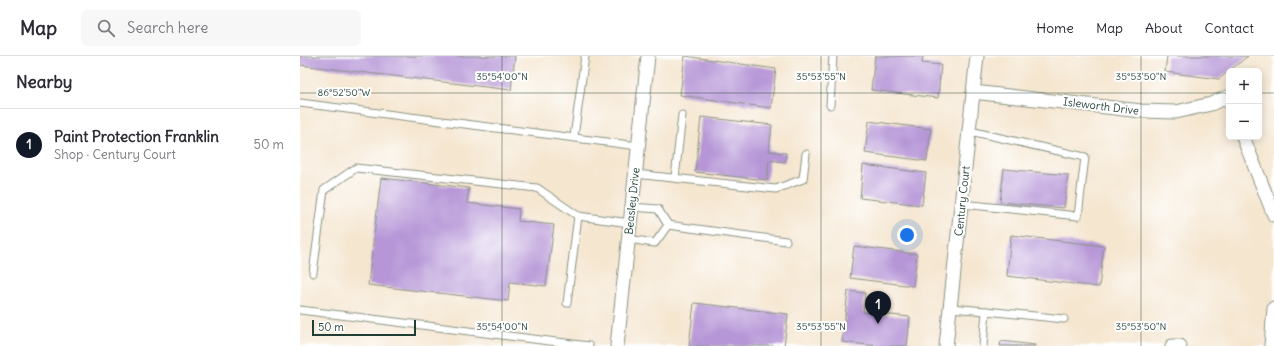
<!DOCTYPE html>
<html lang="en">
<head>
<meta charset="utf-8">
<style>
	body { margin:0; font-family:Delius,sans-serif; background:#f7f7f7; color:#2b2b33 }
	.controls { position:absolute; right:12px; top:12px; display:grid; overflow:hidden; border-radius:6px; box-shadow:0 2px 10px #0003 }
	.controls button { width:36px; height:36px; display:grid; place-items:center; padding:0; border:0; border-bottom:1px solid #e1e1e2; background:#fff; color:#2b2b33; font:20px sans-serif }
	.scale { position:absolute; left:12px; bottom:10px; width:104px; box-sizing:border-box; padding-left:4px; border:2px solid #1f3d34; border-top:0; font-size:11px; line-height:14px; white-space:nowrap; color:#1f3d34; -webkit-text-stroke:3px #fff; paint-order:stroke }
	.you { position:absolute; left:607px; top:179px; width:14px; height:14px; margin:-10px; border:3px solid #fff; border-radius:50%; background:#1a73e8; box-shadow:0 0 0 6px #1a73e833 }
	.badge { display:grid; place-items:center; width:26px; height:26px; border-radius:50%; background:#111827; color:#fff; font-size:13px; font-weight:700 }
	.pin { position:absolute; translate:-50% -33px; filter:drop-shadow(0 1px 2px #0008) }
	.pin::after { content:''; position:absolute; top:21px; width:14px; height:12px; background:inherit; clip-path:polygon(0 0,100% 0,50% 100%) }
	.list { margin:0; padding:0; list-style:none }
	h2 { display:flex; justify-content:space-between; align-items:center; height:52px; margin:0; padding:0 16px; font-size:17px }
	h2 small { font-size:13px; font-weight:400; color:#7c7c81 }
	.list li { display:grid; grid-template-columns:26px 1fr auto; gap:12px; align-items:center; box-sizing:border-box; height:72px; padding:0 16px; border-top:1px solid #e1e1e2 }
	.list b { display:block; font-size:15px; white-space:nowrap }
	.list p { margin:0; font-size:13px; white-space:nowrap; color:#7c7c81 }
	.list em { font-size:13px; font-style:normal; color:#7c7c81 }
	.icon { flex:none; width:22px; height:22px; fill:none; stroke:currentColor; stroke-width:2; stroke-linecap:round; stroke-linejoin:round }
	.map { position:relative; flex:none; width:974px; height:290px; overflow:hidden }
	header { display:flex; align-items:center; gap:24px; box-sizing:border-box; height:56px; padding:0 20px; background:#fff; border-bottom:1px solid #e1e1e2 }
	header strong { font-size:19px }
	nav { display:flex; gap:22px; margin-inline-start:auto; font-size:14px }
	.search { width:280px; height:36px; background:#f7f7f7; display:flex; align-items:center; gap:10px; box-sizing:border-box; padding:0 14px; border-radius:6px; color:#7c7c81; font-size:15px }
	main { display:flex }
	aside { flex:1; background:#fff }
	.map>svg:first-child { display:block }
</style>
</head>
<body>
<header>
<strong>Map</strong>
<div class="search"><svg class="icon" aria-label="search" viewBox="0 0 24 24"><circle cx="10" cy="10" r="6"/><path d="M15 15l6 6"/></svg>Search here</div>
<nav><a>Home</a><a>Map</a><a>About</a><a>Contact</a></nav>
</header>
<main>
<aside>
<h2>Nearby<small></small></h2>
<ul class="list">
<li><span class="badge">1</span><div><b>Paint Protection Franklin</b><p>Shop · Century Court</p></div><em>50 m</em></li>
</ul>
</aside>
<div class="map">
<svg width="974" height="290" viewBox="0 0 974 290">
	<rect width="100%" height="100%" fill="#fff"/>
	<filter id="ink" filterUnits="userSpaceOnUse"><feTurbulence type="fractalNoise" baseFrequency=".025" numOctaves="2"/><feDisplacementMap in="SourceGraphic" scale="8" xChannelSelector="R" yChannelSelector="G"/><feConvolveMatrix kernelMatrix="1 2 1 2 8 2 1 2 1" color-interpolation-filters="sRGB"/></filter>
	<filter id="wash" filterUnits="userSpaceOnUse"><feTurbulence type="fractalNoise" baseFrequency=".012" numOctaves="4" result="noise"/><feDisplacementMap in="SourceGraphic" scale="16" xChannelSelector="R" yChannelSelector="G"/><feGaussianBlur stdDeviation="0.9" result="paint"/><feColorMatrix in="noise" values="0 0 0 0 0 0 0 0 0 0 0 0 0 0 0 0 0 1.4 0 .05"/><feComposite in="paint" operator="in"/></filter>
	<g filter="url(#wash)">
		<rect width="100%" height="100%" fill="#f5e6d0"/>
		<g id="blocks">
			<g fill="#b696d7">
				<path d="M0 0H215L211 34 0 9Z"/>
				<path d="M385 0 476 13 471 52 380 39Z"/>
				<path d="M575 0H623L622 7 641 9 638 42 571 34Z"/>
				<path d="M867 0H948L919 23 865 16Z"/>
				<path d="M401 61 472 69 469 95 486 97 485 106 469 104 467 124 395 116Z"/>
				<path d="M569 65 631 73 627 105 565 97Z"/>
				<path d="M563 109 626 117 622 149 560 142Z"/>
				<path d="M704 113 768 119 764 152 700 146Z"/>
				<path d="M81 122 169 132 167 147 219 153 218 165 254 169 246 230 210 226 208 245 68 229Z"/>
				<path d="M711 179 804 190 799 231 707 220Z"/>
				<path d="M554 190 617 198 613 230 550 222Z"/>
				<path d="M548 235 565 237 563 256 610 261 607 290H578L542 286Z"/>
				<path d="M394 247 488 258 484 290H389Z"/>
				<path d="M701 285 735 289V290H700Z"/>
			</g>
		</g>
	</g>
	<g filter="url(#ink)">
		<use href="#blocks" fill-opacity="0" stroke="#8a9282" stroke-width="1"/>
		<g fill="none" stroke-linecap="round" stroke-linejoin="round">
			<g stroke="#8a9282" stroke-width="9">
				<g id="service">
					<path d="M0 47 338 90"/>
					<path d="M530 49 533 0"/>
					<path d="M274 81 285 0"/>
					<path d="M335 118 476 133 503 123 506 98"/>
					<path d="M375 122 382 59"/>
					<path d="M662 148 778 160 785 101 670 75"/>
					<path d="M368 169 486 185"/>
					<path d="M328 183 355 187 368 169 358 153 332 151"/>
					<path d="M13 217 24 134 56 112 237 132 278 160"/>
					<path d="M267 247 278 160 330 167"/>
					<path d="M650 252 686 255"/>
					<path d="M0 254 289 290"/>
					<path d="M683 290 686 255 764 263"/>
				</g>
			</g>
			<g stroke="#8a9282" stroke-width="15">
				<g id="minor">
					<path d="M673 36 841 55 876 56 911 48 927 41 929 46"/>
					<path d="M943 81 974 159"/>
					<path d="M317 290 348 0"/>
					<path d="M646 290 677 0"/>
					<path d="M872 290H880"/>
					<path d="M971 290 974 252"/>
				</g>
			</g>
			<use href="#service" stroke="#fff" stroke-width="7"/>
			<use href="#minor" stroke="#fff" stroke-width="13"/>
		</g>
	</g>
	<path fill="none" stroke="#1f3d34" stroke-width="1" stroke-opacity="0.45" d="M202 0V290M521 0V290M841 0V290M0 37H929M959 37H974"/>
	<g text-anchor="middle" stroke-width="4" stroke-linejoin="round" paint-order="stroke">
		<g font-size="11" fill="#1f3d34" stroke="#fff">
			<text transform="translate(801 50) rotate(7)" y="4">Isleworth Drive</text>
			<text transform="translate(332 145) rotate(-84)" y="4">Beasley Drive</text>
			<text transform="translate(662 145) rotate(-84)" y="4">Century Court</text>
		</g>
	</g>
	<g font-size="10" text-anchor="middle" fill="#1f3d34" stroke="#fff" stroke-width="4" stroke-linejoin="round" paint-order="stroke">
		<text x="202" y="24">35°54'00"N</text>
		<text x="521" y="24">35°53'55"N</text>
		<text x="841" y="24">35°53'50"N</text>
		<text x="44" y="40">86°52'50"W</text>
		<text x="202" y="274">35°54'00"N</text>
		<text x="521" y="274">35°53'55"N</text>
		<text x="841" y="274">35°53'50"N</text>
	</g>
</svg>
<div class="controls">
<button>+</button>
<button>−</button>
</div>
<div class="scale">50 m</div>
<div class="you"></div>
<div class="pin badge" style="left:578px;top:268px">1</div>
</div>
</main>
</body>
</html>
